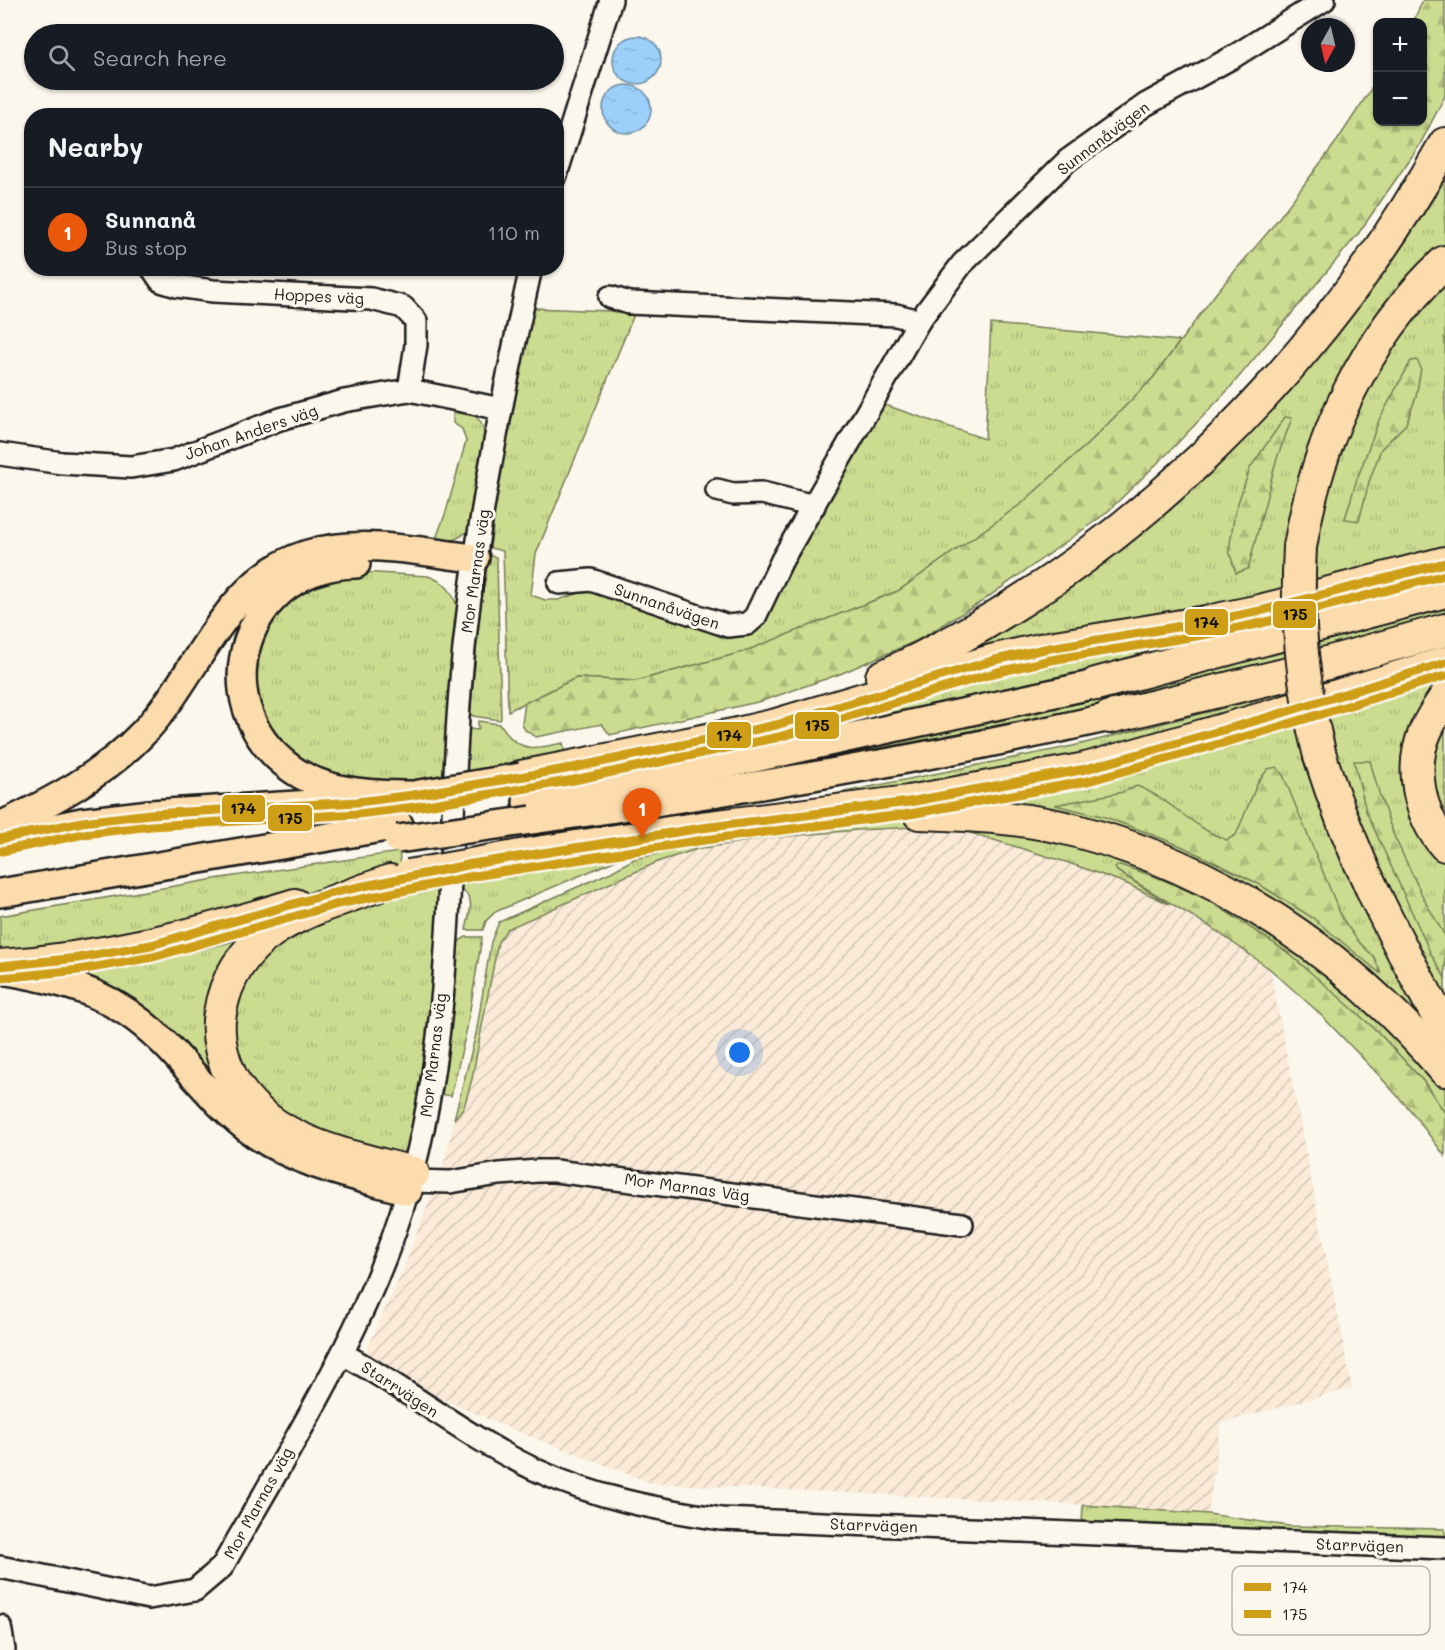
<!DOCTYPE html>
<html lang="en">
<head>
<meta charset="utf-8">
<style>
	body { margin:0; font-family:Mali,sans-serif; background:#242831; color:#f1f3f6 }
	.controls { position:absolute; right:18px; top:18px; display:grid; overflow:hidden; border-radius:12px; box-shadow:0 2px 4px #0004 }
	.controls button { width:54px; height:54px; display:grid; place-items:center; padding:0; border:0; border-bottom:2px solid #363941; background:#171b24; color:#f1f3f6; font:30px sans-serif }
	.compass { position:absolute; left:1301px; top:18px; width:54px; height:54px; border-radius:50%; background:#171b24; box-shadow:0 2px 4px #0004; rotate:188deg }
	.you { position:absolute; left:740px; top:1053px; width:21px; height:21px; margin:-15px; border:4px solid #fff; border-radius:50%; background:#1a73e8; box-shadow:0 0 0 9px #1a73e833 }
	.badge { display:grid; place-items:center; width:39px; height:39px; border-radius:50%; background:#ea580c; color:#fff; font-size:20px; font-weight:700 }
	.pin { position:absolute; translate:-50% -50px; filter:drop-shadow(0 2px 3px #0008) }
	.pin::after { content:''; position:absolute; top:32px; width:21px; height:18px; background:inherit; clip-path:polygon(0 0,100% 0,50% 100%) }
	.list { margin:0; padding:0; list-style:none }
	h2 { display:flex; justify-content:space-between; align-items:center; height:78px; margin:0; padding:0 24px; font-size:26px }
	h2 small { font-size:20px; font-weight:400; color:#9ea1a6 }
	.list li { display:grid; grid-template-columns:39px 1fr auto; gap:18px; align-items:center; box-sizing:border-box; height:90px; padding:0 24px; border-top:2px solid #363941 }
	.list b { display:block; font-size:22px; white-space:nowrap }
	.list p { margin:0; font-size:20px; white-space:nowrap; color:#9ea1a6 }
	.list em { font-size:20px; font-style:normal; color:#9ea1a6 }
	.icon { flex:none; width:33px; height:33px; fill:none; stroke:currentColor; stroke-width:2; stroke-linecap:round; stroke-linejoin:round }
	.map { position:relative; flex:none; width:1445px; height:1650px; overflow:hidden }
	.search { position:absolute; background:#171b24; box-shadow:0 2px 4px #0004; left:24px; top:24px; width:540px; height:66px; display:flex; align-items:center; gap:15px; box-sizing:border-box; padding:0 21px; border-radius:33px; color:#9ea1a6; font-size:22px }
	.panel { position:absolute; background:#171b24; box-shadow:0 2px 4px #0004; left:24px; top:108px; width:540px; height:168px; border-radius:24px }
	.map>svg:first-child { display:block }
</style>
</head>
<body>
<div class="map">
<svg width="1445" height="1650" viewBox="0 0 1445 1650">
	<defs>
		<pattern id="industrial-furrows" width="10" height="10" patternUnits="userSpaceOnUse" patternTransform="scale(1.5)"><rect width="10" height="10" fill="#faead7"/><path d="M-1 1l2-2M0 10L10 0M9 11l2-2" fill="none" stroke="#d6c8b8"/></pattern>
		<pattern id="grass-tufts" width="24" height="20" patternUnits="userSpaceOnUse" patternTransform="scale(1.5)"><rect width="24" height="20" fill="#cbdc90"/><path d="M3 7l-1-3M5 7V3M7 7l1-3M15 17l-1-3M17 17v-4M19 17l1-3" fill="none" stroke="#aebc7c"/></pattern>
		<pattern id="forest-firs" width="22" height="20" patternUnits="userSpaceOnUse" patternTransform="scale(1.5)"><rect width="22" height="20" fill="#cbdc90"/><path d="M5 1l3.5 6h-7zM16 11l3.5 6h-7z" fill="#aebc7c"/></pattern>
		<pattern id="water-ripples" width="26" height="14" patternUnits="userSpaceOnUse" patternTransform="scale(1.5)"><rect width="26" height="14" fill="#9cd0fa"/><path d="M2 4q2-2 4 0t4 0M15 11q2-2 4 0t4 0" fill="none" stroke="#86b2d6"/></pattern>
	</defs>
	<rect width="100%" height="100%" fill="#fbf7ec"/>
	<filter id="ink" filterUnits="userSpaceOnUse"><feTurbulence type="fractalNoise" baseFrequency=".0167" numOctaves="2"/><feDisplacementMap in="SourceGraphic" scale="12" xChannelSelector="R" yChannelSelector="G"/><feConvolveMatrix kernelMatrix="1 2 1 2 8 2 1 2 1" color-interpolation-filters="sRGB"/></filter>
	<g filter="url(#ink)">
		<path fill="url(#industrial-furrows)" d="M935 826 964 831 1012 844 1125 883 1169 904 1212 928 1270 969 1352 1388 1221 1423 1208 1514 1083 1505 651 1483 506 1427 368 1366 364 1355 402 1272 444 1162 454 1120 464 1107 472 1079 483 1029 498 942 507 929 660 861 697 849 768 838 857 830Z"/>
		<g fill="url(#grass-tufts)" stroke="#747c56" stroke-width="1.5">
			<path d="M1445 164V245L1420 268 1396 295 1284 598 942 669 955 652 1143 523Z"/>
			<path d="M1445 279V556L1312 591 1318 527 1335 456 1384 355Z"/>
			<path d="M533 308 635 312 536 554 531 595 545 600H558L595 588 762 622 882 404 985 439 991 324 1180 341 1153 378 1091 441 1021 504 898 591 743 652 636 681 576 678 508 711 503 551 490 548 497 491Z"/>
			<path d="M453 407C464 409 475 413 481 423 491 442 475 505 471 527 461 539 451 542 435 541L446 512 466 441 462 429 453 423Z"/>
			<path d="M489 556 496 557 497 563 501 719 500 720 473 716 470 712 481 602Z"/>
			<path d="M360 572 428 576C446 582 453 592 458 609L446 781 348 784 292 761 253 705 259 633 298 589Z"/>
			<path d="M1445 604V622L1315 658 1313 641Z"/>
			<path d="M1238 626 1203 644 796 742 794 733 933 686Z"/>
			<path d="M1286 649 1288 665 1081 718 748 774 1056 707Z"/>
			<path d="M1445 670V687L1422 723 1445 857V1017L1384 898 1333 750 1323 707Z"/>
			<path d="M1291 691 1293 701 1147 746 826 804 824 796 1073 746Z"/>
			<path d="M1445 712V832L1433 811V734Z"/>
			<path d="M1297 717 1445 1051 1322 943 981 797Z"/>
			<path d="M478 721 499 724C504 727 505 731 508 735 524 754 542 747 563 743L565 754 465 778 469 729 478 730Z"/>
			<path d="M892 821 944 822 1114 851 1296 943 1445 1084V1113L1424 1082 1378 1032 1287 952 1210 901 1158 878 1120 865 1115 867 1117 871 1169 904 1125 883 1066 862 964 831 935 826 857 830 768 838 697 849 660 861 507 929 498 942 472 1079 464 1107 454 1119 476 1034 491 942 499 922 611 872 634 859 659 854V848L833 826Z"/>
			<path d="M399 852 401 867 245 913 0 959V916L221 878Z"/>
			<path d="M620 852 621 858 495 912 486 921 483 930H466C469 913 478 897 458 888V877Z"/>
			<path d="M442 879 434 1011 409 1149 397 1157 372 1155 256 1103 226 1031 251 958 347 905Z"/>
			<path d="M273 920 233 957 229 1104 49 970Z"/>
			<path d="M466 937H482L467 1028 451 1096 440 1094 445 1062 456 943Z"/>
			<path d="M1083 1505 1208 1514 1289 1526 1445 1529V1544L1082 1526Z"/>
		</g>
		<g fill="url(#forest-firs)" stroke="#747c56" stroke-width="1.5">
			<path d="M1423 0H1445V96L1419 146 1358 234 1228 390 1168 453 1105 514 981 602 918 640 840 674 762 701 610 735 602 724 536 737 525 730 522 724 525 703 576 678 636 681 743 652 898 591 1021 504 1091 441 1153 378 1216 293 1269 231 1337 141 1377 80 1378 122H1422V22H1413Z"/>
			<path d="M1417 360 1421 368 1416 397 1406 424 1381 449 1369 482 1359 521 1345 519 1356 482 1379 420 1411 361Z"/>
			<path d="M1285 417 1292 418 1276 461 1248 569 1236 573 1229 551 1235 512 1250 468Z"/>
			<path d="M1354 761H1370L1379 793 1394 836 1425 901 1445 936V978L1431 954 1366 811Z"/>
			<path d="M1277 767 1283 775 1342 918 1358 941 1374 957 1381 974 1313 918 1257 883 1181 846 1140 830 1105 817 1055 805 1123 792 1137 786C1170 799 1193 828 1227 840L1236 835 1258 782 1268 769Z"/>
			<path d="M1120 865 1159 878 1210 901 1287 952 1347 1004 1378 1032 1424 1082 1445 1113V1156L1411 1111 1374 1070 1316 1010 1270 969 1212 928 1117 871 1115 867Z"/>
		</g>
		<g fill="url(#water-ripples)" stroke="#6988a1" stroke-width="1.5">
			<circle cx="637" cy="60" r="24"/>
			<circle cx="627" cy="109" r="24"/>
		</g>
		<g fill="none" stroke-linecap="round" stroke-linejoin="round">
			<g stroke="#1c1c1c" stroke-width="26">
				<g id="minor">
					<path d="M556 175 611 0"/>
					<path d="M152 268 161 281 177 286 213 291 371 299 403 307 416 321V345L409 390"/>
					<path d="M610 297 629 303 896 315 919 321"/>
					<path d="M0 454 62 463 131 467 174 460 280 419 344 401 409 390 501 409"/>
					<path d="M717 490 733 494 762 493 814 506"/>
					<path d="M559 583 591 580 728 626 747 624 755 617 782 560 919 321 962 264 1068 160 1145 105 1233 57 1324 0"/>
					<path d="M411 1181 450 1182 499 1174 538 1171H555L962 1224"/>
					<path d="M343 1354C409 1390 468 1438 536 1470 596 1498 656 1509 721 1519L1445 1548"/>
					<path d="M0 1567 149 1598 195 1590 222 1567C291 1445 369 1326 408 1190 452 1037 448 875 458 718 468 566 498 416 531 268"/>
					<path d="M0 1626 4 1650"/>
				</g>
			</g>
			<g stroke="#1c1c1c" stroke-width="32">
				<g id="major">
					<path d="M356 564C245 565 201 701 289 767 323 793 373 795 413 795"/>
					<path d="M527 802 750 759 1096 684"/>
					<path d="M532 820C726 793 919 760 1110 717"/>
					<path d="M0 826C51 802 105 774 144 732 198 675 226 578 308 554 361 538 421 552 475 558"/>
					<path d="M0 839 82 822 150 814 361 801"/>
					<path d="M0 893 399 825"/>
					<path d="M7 971C77 983 121 997 171 1050 198 1079 222 1111 255 1134 300 1165 356 1176 408 1191"/>
				</g>
			</g>
			<g stroke="#1c1c1c" stroke-width="36">
				<g id="highway">
					<path d="M1300 547C1318 438 1364 338 1445 262"/>
					<path d="M882 677C1120 568 1318 371 1445 144"/>
					<path d="M1096 684 1445 591"/>
					<path d="M1445 698C1438 708 1431 719 1426 730 1409 767 1419 815 1445 845"/>
					<path d="M1110 717 1284 675 1445 630"/>
					<path d="M1320 756C1351 855 1395 939 1445 1029"/>
					<path d="M521 777 733 735 776 725 995 660 1049 648 1212 621 1260 611 1445 563"/>
					<path d="M919 813C971 815 1026 817 1077 831 1221 869 1349 956 1445 1070"/>
					<path d="M543 852 702 828 909 802 1086 769 1269 717 1445 663"/>
					<path d="M390 881C354 895 304 909 272 931 244 950 225 979 220 1013 216 1035 221 1055 230 1075 264 1143 347 1155 413 1173"/>
					<path d="M0 966C101 959 198 935 295 905"/>
				</g>
			</g>
			<use href="#minor" stroke="#fbf7ec" stroke-width="21"/>
			<use href="#major" stroke="#fcdcac" stroke-width="27"/>
			<use href="#highway" stroke="#fcdcac" stroke-width="32"/>
			<g stroke="#1c1c1c" stroke-width="32" stroke-linecap="butt">
				<g id="major-bridge">
					<path d="M413 795 521 777"/>
					<path d="M398 839 532 820"/>
				</g>
			</g>
			<g stroke="#1c1c1c" stroke-width="36" stroke-linecap="butt">
				<g id="highway-bridge">
					<path d="M1300 547C1296 618 1302 686 1320 756"/>
					<path d="M409 876 543 852"/>
				</g>
			</g>
			<use href="#major-bridge" stroke="#fcdcac" stroke-width="27"/>
			<use href="#highway-bridge" stroke="#fcdcac" stroke-width="32"/>
			<g stroke="#fbf7ec" stroke-width="14">
				<g id="bus-1">
					<path d="M0 839 82 822 150 814 357 802 413 795 572 768 776 725 995 660 1049 648 1212 621 1260 611 1445 563"/>
					<path d="M0 966 78 958 151 945 335 892 472 864 702 828 909 802 1086 769 1269 717 1445 663"/>
				</g>
			</g>
			<g stroke="#fbf7ec" stroke-width="14">
				<g id="bus-2">
					<path d="M2 851 84 834 151 826 358 814 415 807 574 780 779 737 998 672 1051 660 1214 633 1262 623 1445 575"/>
					<path d="M1 978 79 970 153 957 338 904 474 876 704 840 910 814 1088 781 1272 729 1445 676"/>
				</g>
			</g>
			<use href="#bus-1" stroke="#ce9e16" stroke-width="9"/>
			<use href="#bus-2" stroke="#ce9e16" stroke-width="9"/>
		</g>
	</g>
	<g text-anchor="middle" stroke-width="6" stroke-linejoin="round" paint-order="stroke">
		<g font-size="16" fill="#1c1c1c" stroke="#fbf7ec">
			<text transform="translate(1103 138) rotate(-37)" y="6">Sunnanåvägen</text>
			<text transform="translate(319 296) rotate(3)" y="6">Hoppes väg</text>
			<text transform="translate(251 432) rotate(-19)" y="6">Johan Anders väg</text>
			<text transform="translate(475 571) rotate(-82)" y="6">Mor Marnas väg</text>
			<text transform="translate(667 606) rotate(19)" y="6">Sunnanåvägen</text>
			<text transform="translate(433 1055) rotate(-83)" y="6">Mor Marnas väg</text>
			<text transform="translate(687 1187) rotate(8)" y="6">Mor Marnas Väg</text>
			<text transform="translate(400 1389) rotate(33)" y="6">Starrvägen</text>
			<text transform="translate(258 1503) rotate(-61)" y="6">Mor Marnas väg</text>
			<text transform="translate(874 1525) rotate(2)" y="6">Starrvägen</text>
			<text transform="translate(1360 1545) rotate(2)" y="6">Starrvägen</text>
		</g>
	</g>
	<rect x="1232" y="1566" width="198" height="69" rx="9" fill="#fbf7ec" stroke="#b8b5ae" stroke-width="1.5"/>
	<rect x="1244" y="1583" width="27" height="8" fill="#ce9e16"/>
	<rect x="1244" y="1610" width="27" height="8" fill="#ce9e16"/>
	<g font-size="16" fill="#1c1c1c">
		<text x="1282" y="1593">174</text>
		<text x="1282" y="1620">175</text>
	</g>
	<g stroke="#fbf7ec" stroke-width="2">
		<rect x="1272" y="600" width="45" height="29" rx="6" fill="#ce9e16"/>
		<rect x="1184" y="608" width="45" height="28" rx="6" fill="#ce9e16"/>
		<rect x="794" y="711" width="46" height="29" rx="6" fill="#ce9e16"/>
		<rect x="706" y="721" width="46" height="28" rx="6" fill="#ce9e16"/>
		<rect x="221" y="794" width="45" height="29" rx="6" fill="#ce9e16"/>
		<rect x="267" y="804" width="46" height="28" rx="6" fill="#ce9e16"/>
	</g>
	<g font-size="16" text-anchor="middle" font-weight="bold" fill="#111">
		<text x="1295" y="620">175</text>
		<text x="1206" y="628">174</text>
		<text x="817" y="731">175</text>
		<text x="729" y="741">174</text>
		<text x="243" y="814">174</text>
		<text x="290" y="824">175</text>
	</g>
</svg>
<div class="controls">
<button>+</button>
<button>−</button>
</div>
<svg class="compass" viewBox="-18 -18 36 36"><path d="M0-13l5 13h-10z" fill="#e53935"/><path d="M0 13l5-13h-10z" fill="#9ea1a6"/></svg>
<div class="you"></div>
<div class="pin badge" style="left:642px;top:838px">1</div>
<div class="search"><svg class="icon" aria-label="search" viewBox="0 0 24 24"><circle cx="10" cy="10" r="6"/><path d="M15 15l6 6"/></svg>Search here</div>
<section class="panel">
<h2>Nearby<small></small></h2>
<ul class="list">
<li><span class="badge">1</span><div><b>Sunnanå</b><p>Bus stop</p></div><em>110 m</em></li>
</ul>
</section>
</div>
</body>
</html>
